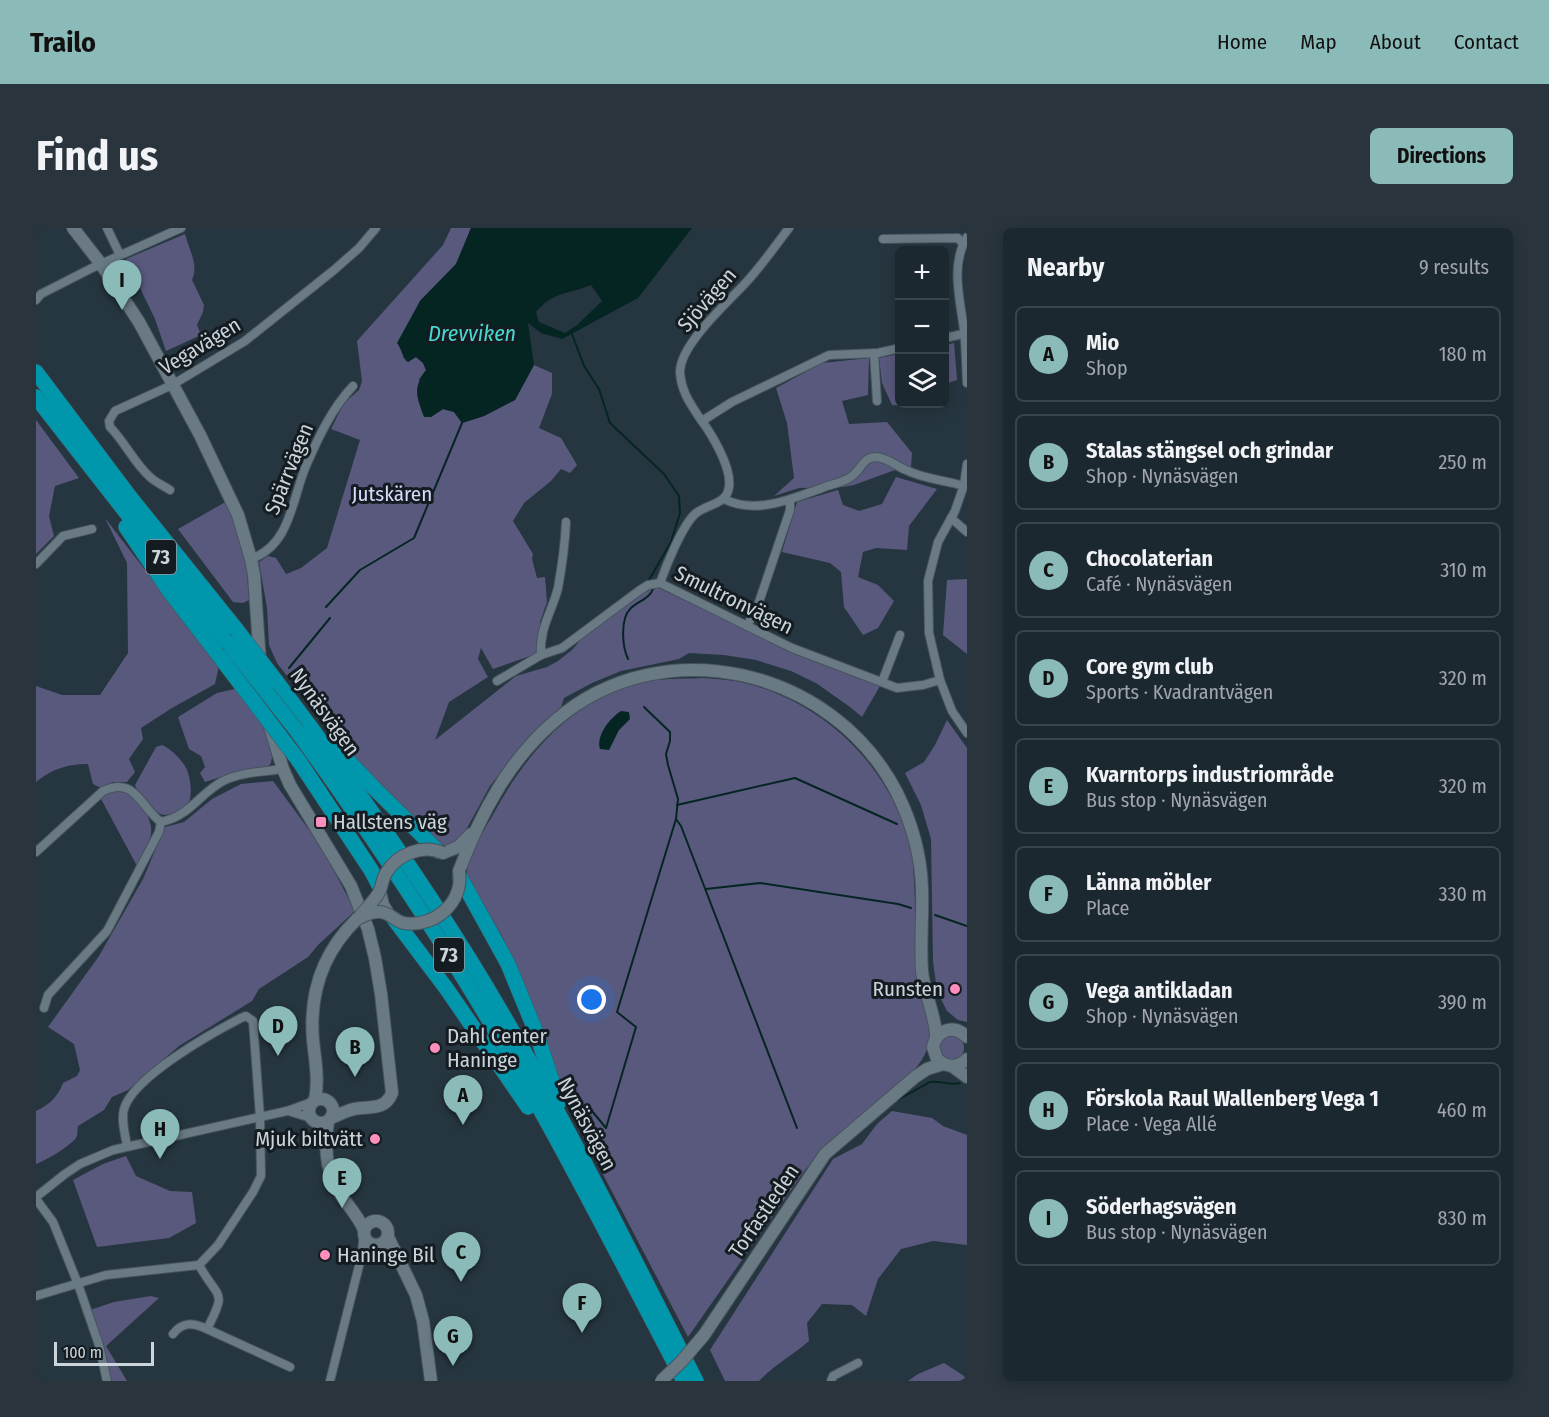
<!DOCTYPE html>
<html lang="en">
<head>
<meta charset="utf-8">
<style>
	body { margin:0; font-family:"Fira Sans Condensed",sans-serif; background:#29343c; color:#f1f3f6 }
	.controls { position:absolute; right:18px; top:18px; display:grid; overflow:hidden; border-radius:9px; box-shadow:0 3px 15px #0003 }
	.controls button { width:54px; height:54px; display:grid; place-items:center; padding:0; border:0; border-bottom:2px solid #3a444c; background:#1c2830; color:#f1f3f6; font:30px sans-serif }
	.scale { position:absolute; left:18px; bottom:15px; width:100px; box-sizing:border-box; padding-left:6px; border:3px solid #cad4da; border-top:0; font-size:16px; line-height:21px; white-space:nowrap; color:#cad4da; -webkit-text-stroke:4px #151c21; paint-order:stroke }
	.you { position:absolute; left:556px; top:772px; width:21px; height:21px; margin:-15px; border:4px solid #fff; border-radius:50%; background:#1a73e8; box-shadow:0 0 0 9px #1a73e833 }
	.badge { display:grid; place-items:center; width:39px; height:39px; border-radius:50%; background:#8bbbb9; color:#111; font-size:20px; font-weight:700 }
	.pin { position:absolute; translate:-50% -50px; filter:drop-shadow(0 2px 3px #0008) }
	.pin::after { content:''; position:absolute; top:32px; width:21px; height:18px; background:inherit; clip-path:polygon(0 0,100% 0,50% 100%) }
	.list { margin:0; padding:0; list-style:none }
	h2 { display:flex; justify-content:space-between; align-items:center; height:78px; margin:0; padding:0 24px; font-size:26px }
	h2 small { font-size:20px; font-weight:400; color:#a0a6ab }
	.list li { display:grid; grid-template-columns:39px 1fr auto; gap:18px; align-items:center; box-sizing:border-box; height:96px; margin:0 12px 12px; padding:0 12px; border:2px solid #3a444c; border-radius:9px }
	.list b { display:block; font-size:22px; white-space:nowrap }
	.list p { margin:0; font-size:20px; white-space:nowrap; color:#a0a6ab }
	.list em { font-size:20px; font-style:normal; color:#a0a6ab }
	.icon { flex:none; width:33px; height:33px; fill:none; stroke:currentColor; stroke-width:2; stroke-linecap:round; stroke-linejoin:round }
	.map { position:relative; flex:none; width:931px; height:1153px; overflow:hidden; border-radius:9px }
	header { display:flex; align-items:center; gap:36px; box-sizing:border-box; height:84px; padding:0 30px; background:#8bbbb9; color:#111 }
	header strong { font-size:28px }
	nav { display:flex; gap:33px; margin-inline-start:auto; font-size:21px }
	.intro { display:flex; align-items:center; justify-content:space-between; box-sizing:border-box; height:144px; padding:0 36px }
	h1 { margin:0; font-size:42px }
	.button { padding:15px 27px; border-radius:9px; background:#8bbbb9; color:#111; font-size:21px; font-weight:700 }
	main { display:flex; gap:36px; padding:0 36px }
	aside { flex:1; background:#1c2830; border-radius:9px; box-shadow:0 3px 15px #0003 }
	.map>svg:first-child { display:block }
</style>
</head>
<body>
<header>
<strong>Trailo</strong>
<nav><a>Home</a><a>Map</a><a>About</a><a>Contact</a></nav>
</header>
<div class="intro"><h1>Find us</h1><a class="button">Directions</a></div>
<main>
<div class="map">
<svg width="931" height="1153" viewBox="0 0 931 1153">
	<rect width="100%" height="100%" fill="#263640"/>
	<g fill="#59597d">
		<path d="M415 0H435L420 36 384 73 366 121 367 129 371 134 380 129 387 135 390 142 383 151 395 189 407 181 418 184 426 195 448 188 479 172 498 137 516 145V166L503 200 525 210 541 237 534 245 525 241 515 253 488 275 477 293 497 326 496 331 501 350 509 349 511 374 504 394 507 413 511 422 457 441 445 420 442 431 452 449 413 474 399 512 480 448 511 439 522 433 537 421 545 411 605 365 612 360 621 359 767 429 844 458 826 489 814 479 780 455 755 443 720 432 688 427 653 425 643 431 585 443 556 455 528 470 525 479 493 508 454 558 425 611 416 617H407L343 557 293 502 241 435 233 417 231 380 223 334 232 328 240 330 250 346 265 340 291 320 324 212 295 201 308 175 323 162 326 153 321 113 407 17Z"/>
		<path d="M149 6C153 22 163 37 156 52L168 77 167 84 161 97 165 107 130 123 119 91 90 31Z"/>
		<path d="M918 115 921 152 909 156V117Z"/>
		<path d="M863 126 864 176H886L885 180 856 177 846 155 843 130Z"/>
		<path d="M833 130 832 167 806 173 813 196 851 194 876 225 875 239 856 243 818 257 807 259 763 260 738 268 758 250 751 195 740 160 786 135Z"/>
		<path d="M0 192 43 250 19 258 13 288 18 308 0 326Z"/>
		<path d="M860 249 901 261 873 298 871 322 840 320 827 324 822 349 842 357 858 373 842 400 827 407 808 379 805 344 794 335 746 324 761 274 802 262 807 277 823 283 846 276Z"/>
		<path d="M193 272 210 331 213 372 207 375 197 374 142 301Z"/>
		<path d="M69 290 183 438 179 456 136 480 105 500 107 511 93 531 99 544 91 554H77L65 560 57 556 52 536C31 536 16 541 0 554V458L26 467H64L92 425 91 335Z"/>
		<path d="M931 351V426L907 407 911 352Z"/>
		<path d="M668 450C681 451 696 452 709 455 791 476 856 540 876 624 878 632 877 642 878 651 880 683 878 715 881 746 882 773 902 799 889 826 878 848 857 862 839 877 814 898 790 918 769 942L652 1109 560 933 529 866 467 710 431 647C431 625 448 603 458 585 491 523 542 466 613 453 631 450 650 451 668 450Z"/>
		<path d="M203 460 228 491 236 529 235 535 231 540 198 545 169 554 164 545 169 539 165 528 153 521 142 489 181 465Z"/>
		<path d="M911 492 931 520V794L922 792 911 783 901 763 897 733 895 611 885 577 869 545 888 534 899 517Z"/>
		<path d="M126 517C134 520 146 532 150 540 155 549 158 573 149 581 147 583 143 583 140 584 127 590 123 587 113 576 108 570 101 565 99 557L120 519Z"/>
		<path d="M237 553 285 618 319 683 282 717 272 729 223 761 216 773 143 818 92 862 76 869 68 882 42 898C41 901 42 905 41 908 38 916 9 933 0 936V883C14 876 21 870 27 855L41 848 44 842 38 816 12 799 63 728 107 651 129 599 148 594 176 571 205 556Z"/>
		<path d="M82 563C93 565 98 570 105 578 124 603 113 613 101 638L64 569 73 564Z"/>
		<circle cx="916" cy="820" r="12"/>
		<path d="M856 883 896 890 907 898 931 907V1017L897 1013 865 1021 842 1051 830 1088 816 1077 786 1076 771 1095 773 1113C757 1127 738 1137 723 1153H689L674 1122 797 931 826 916 841 896Z"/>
		<path d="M90 928 100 948 134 963 156 964 160 995 133 1010 61 1019 37 952 67 936Z"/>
		<path d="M115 1068 123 1070 70 1118 91 1153H73L54 1082 78 1074Z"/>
		<path d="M908 1135 928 1148 931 1153H872L882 1146Z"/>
	</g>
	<g fill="#052523" fill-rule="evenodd">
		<path d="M435 0H656L602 70 526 111 505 105 492 95 498 137 479 172 448 188 426 195 418 184 407 181 395 189H388C381 169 376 161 390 142L387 135 380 129 372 134C366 128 366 122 361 115L384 73 420 36ZM555 57 566 73 541 97 529 105 503 94 500 84C518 63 531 67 555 57Z"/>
		<path d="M585 483 593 484 594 491 583 502 573 522 564 521C560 507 574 490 585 483Z"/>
	</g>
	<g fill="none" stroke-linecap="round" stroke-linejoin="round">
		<g stroke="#052523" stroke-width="2">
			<path d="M536 106 548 138 563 161 574 195 628 246 643 268 644 285 635 314 613 352"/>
			<path d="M290 379 324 342 378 310 426 195"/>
			<path d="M592 431C586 418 584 390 595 380 603 373 614 370 617 361"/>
			<path d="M253 440 294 390"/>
			<path d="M641 577 759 550 861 596"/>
			<path d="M640 591 645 598 761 900"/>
			<path d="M670 661 724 655 862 676 875 680"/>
			<path d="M899 687 931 698"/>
			<path d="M858 874 894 854C904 852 914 858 924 855"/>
			<path d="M571 942 547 894 550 881 556 883 570 900 600 799 581 784 640 591 642 571 632 537 630 526 634 513V504L608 479"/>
		</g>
		<g stroke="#46545c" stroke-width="10">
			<g id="street">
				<path d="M71 0 84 27"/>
				<path d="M931 9C914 37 924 71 928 102 930 120 930 137 931 155"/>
				<path d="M847 11 922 10 927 16"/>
				<path d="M0 72 5 66 56 40 145 0"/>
				<path d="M909 110 931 105"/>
				<path d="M838 125 841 173"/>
				<path d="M666 193 696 174 793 127 842 125 864 120"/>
				<path d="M931 236 928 257 919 283 902 314 892 353 893 405 904 452 916 483 931 505"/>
				<path d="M134 262C128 258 119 254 114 249 98 235 89 214 74 199L73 193 79 183 136 157 209 113 298 42 323 20 340 0"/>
				<path d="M688 271C720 287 755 271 786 260 795 256 808 255 816 248 825 242 827 229 840 229 852 230 860 238 870 242 887 251 909 252 928 258"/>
				<path d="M915 290 931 304"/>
				<path d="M215 331C255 317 256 270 270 238 282 210 296 180 317 158"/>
				<path d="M0 336 27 308 56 301"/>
				<path d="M624 355C630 338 646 298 659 286 670 276 691 277 693 259 696 239 675 205 663 189 653 174 645 162 644 144 644 115 696 71 714 50 728 34 740 17 753 0"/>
				<path d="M711 398 722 377 754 282V272"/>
				<path d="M505 427C503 400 516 384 522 360 526 338 529 316 530 294"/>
				<path d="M461 453 505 427 526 420 604 362 612 357 624 355 756 420 861 460 887 457 904 452"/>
				<path d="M846 454 864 407"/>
				<path d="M0 624 67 563C100 548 104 579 125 594"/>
				<path d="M8 780 12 767 71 703 123 604 125 594C154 588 163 566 187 553 205 544 227 544 247 541"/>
				<path d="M252 883 275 890"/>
				<path d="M0 969 29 946 44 936 77 922 251 883 276 874"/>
				<path d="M0 971 17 994 42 1056 63 1117 71 1153"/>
				<path d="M327 1028 336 1016"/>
				<path d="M163 1037C182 1072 192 1061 171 1101L254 1139"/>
				<path d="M0 1068 70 1047 163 1037 182 1017 217 964 225 948 224 889 217 793 210 788 205 790C176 805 97 849 88 881 85 892 89 906 91 918"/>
				<path d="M137 1106C147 1093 157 1095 171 1101"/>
				<path d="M294 1153 325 1030 328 1006"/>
				<path d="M795 1153 797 1148 822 1135"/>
			</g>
		</g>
		<g stroke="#46545c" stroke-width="14">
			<g id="secondary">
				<path d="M37 0 65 36 103 94 164 207 202 287 215 331 218 347 224 434"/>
				<path d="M233 496 247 541 254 557 315 658 332 701 339 730 345 766 356 865C349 883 333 878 318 881 310 883 302 887 295 890"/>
				<path d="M407 625 422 619 435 606"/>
				<path d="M423 643C444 587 473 531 520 492 628 400 798 441 861 565 876 595 885 628 886 661 887 688 884 716 886 743 888 766 900 787 900 809"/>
				<path d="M344 664 347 677 352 685"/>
				<path d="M931 809C918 796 901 801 897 819L901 831C911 840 922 840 931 831"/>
				<path d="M916 838 931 849"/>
				<circle cx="285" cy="883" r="12"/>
				<path d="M279 872C283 851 279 832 277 812 273 765 287 724 321 691"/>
				<path d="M292 893C288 920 290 948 307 970 315 981 323 990 328 1002"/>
				<circle cx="340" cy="1005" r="12"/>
				<path d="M352 1009 380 1067 387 1093 395 1153"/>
				<path d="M668 1107 789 926 879 849 891 841 907 836"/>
			</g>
		</g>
		<g stroke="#46545c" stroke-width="16">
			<g id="highway">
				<path d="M0 144 94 269 200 401"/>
				<path d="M0 169 192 415"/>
				<path d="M90 299 134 364 184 429"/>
				<path d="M240 453C321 560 400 671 467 787 537 906 597 1030 660 1153"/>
				<path d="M261 503C309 569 355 637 399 705 492 848 569 1002 648 1153"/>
				<path d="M300 520 338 560 402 623"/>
				<path d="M263 533 335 642 344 659"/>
				<path d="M424 649 472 736 500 804 523 874"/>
				<path d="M358 691 410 760 492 879"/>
			</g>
		</g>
		<use href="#street" stroke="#697a85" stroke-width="8"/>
		<use href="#secondary" stroke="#697a85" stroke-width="12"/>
		<use href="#highway" stroke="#0096ac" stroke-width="15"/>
		<g stroke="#46545c" stroke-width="14" stroke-linecap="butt">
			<g id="secondary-bridge">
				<path d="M324 688C330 681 337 674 342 666 346 661 346 651 350 645 361 626 387 616 407 625"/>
				<path d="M321 691C328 688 335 683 343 684 354 684 358 693 368 695 399 700 428 674 423 643"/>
				<path d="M625 1153 645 1134 668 1107"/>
			</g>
		</g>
		<g stroke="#46545c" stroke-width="16" stroke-linecap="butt">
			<g id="highway-bridge">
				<path d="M200 401 240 453"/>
				<path d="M192 415 261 503"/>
				<path d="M184 429 263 533"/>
			</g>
		</g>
		<use href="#secondary-bridge" stroke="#697a85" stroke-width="12"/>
		<use href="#highway-bridge" stroke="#0096ac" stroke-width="15"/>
	</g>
	<g fill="#fe8ebb" stroke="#151c21" stroke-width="2">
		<rect x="279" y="588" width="12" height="12" rx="3"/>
		<circle cx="919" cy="761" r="6"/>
		<circle cx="399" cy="820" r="6"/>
		<circle cx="339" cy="911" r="6"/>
		<circle cx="289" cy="1027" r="6"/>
	</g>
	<g text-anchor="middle" stroke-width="6" stroke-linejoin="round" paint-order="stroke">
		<g fill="#151c21" stroke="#949da2" stroke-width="1.5">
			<rect x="110" y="312" width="30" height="34" rx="4.5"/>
			<rect x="398" y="710" width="30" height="34" rx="4.5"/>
		</g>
		<g font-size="20" font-weight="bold" fill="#cad4da">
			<text x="125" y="336">73</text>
			<text x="413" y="734">73</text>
		</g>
		<g font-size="21" fill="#cad4da" stroke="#151c21">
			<text transform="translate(671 72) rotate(-49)" y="7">Sjövägen</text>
			<text transform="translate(164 118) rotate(-31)" y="7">Vegavägen</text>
			<text transform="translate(253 241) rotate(-68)" y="7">Spärrvägen</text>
			<text transform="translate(698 372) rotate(26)" y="7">Smultronvägen</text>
			<text transform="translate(289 484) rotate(54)" y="7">Nynäsvägen</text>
			<text transform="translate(551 896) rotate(62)" y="7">Nynäsvägen</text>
			<text transform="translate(728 983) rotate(-56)" y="7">Torfastleden</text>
		</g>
		<g font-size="21" fill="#d8d9fc" stroke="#151c21">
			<text x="356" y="273">Jutskären</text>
		</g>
		<g font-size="21" fill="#cad4da" stroke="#151c21" text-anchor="start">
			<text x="297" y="601">Hallstens väg</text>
			<text x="907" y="768" text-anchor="end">Runsten</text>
			<text x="411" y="815">Dahl Center<tspan x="411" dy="24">Haninge</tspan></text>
			<text x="327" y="918" text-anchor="end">Mjuk biltvätt</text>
			<text x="301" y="1034">Haninge Bil</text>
		</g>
		<g font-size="22" font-style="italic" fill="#49d8cf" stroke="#151c21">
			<text x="436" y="113">Drevviken</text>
		</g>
	</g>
</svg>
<div class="controls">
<button>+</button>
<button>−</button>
<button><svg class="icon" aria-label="layers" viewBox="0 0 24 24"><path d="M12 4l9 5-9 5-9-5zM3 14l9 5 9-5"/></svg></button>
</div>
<div class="scale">100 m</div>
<div class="you"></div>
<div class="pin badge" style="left:427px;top:897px">A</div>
<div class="pin badge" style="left:319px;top:849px">B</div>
<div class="pin badge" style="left:425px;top:1054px">C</div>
<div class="pin badge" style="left:242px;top:828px">D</div>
<div class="pin badge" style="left:306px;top:980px">E</div>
<div class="pin badge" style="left:546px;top:1105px">F</div>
<div class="pin badge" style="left:417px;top:1138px">G</div>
<div class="pin badge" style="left:124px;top:931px">H</div>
<div class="pin badge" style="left:86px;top:82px">I</div>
</div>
<aside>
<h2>Nearby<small>9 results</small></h2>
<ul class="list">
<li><span class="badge">A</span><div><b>Mio</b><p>Shop</p></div><em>180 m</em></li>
<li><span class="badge">B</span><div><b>Stalas stängsel och grindar</b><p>Shop · Nynäsvägen</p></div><em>250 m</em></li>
<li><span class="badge">C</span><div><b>Chocolaterian</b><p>Café · Nynäsvägen</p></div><em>310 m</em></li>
<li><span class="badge">D</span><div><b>Core gym club</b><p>Sports · Kvadrantvägen</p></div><em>320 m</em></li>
<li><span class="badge">E</span><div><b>Kvarntorps industriområde</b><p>Bus stop · Nynäsvägen</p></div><em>320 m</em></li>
<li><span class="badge">F</span><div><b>Länna möbler</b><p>Place</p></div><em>330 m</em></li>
<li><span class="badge">G</span><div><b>Vega antikladan</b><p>Shop · Nynäsvägen</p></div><em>390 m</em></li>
<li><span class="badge">H</span><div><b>Förskola Raul Wallenberg Vega 1</b><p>Place · Vega Allé</p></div><em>460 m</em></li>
<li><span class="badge">I</span><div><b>Söderhagsvägen</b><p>Bus stop · Nynäsvägen</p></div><em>830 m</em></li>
</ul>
</aside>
</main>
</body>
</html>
